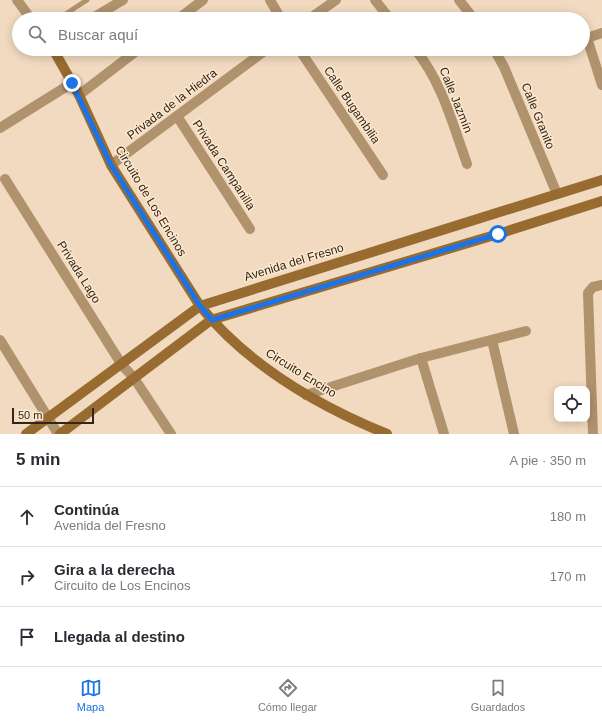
<!DOCTYPE html>
<html lang="es">
<head>
<meta charset="utf-8">
<style>
	body { margin:0; font-family:Helvetica,sans-serif; background:#f7f7f7; color:#2b2b33 }
	.controls { position:absolute; right:12px; bottom:12px; display:grid; overflow:hidden; border-radius:8px; box-shadow:0 2px 10px #0003 }
	.controls button { width:36px; height:36px; display:grid; place-items:center; padding:0; border:0; border-bottom:1px solid #e1e1e2; background:#fff; color:#2b2b33; font:20px sans-serif }
	.scale { position:absolute; left:12px; bottom:10px; width:82px; box-sizing:border-box; padding-left:4px; border:2px solid #2f261c; border-top:0; font-size:11px; line-height:14px; white-space:nowrap; color:#2f261c; -webkit-text-stroke:3px #fee8cd; paint-order:stroke }
	.stop { position:absolute; width:12px; height:12px; margin:-9px; border:3px solid #1a73e8; border-radius:50%; background:#fff }
	.stop.end { background:#1a73e8; border-color:#fff; box-shadow:0 1px 4px #0008 }
	.list { margin:0; padding:0; list-style:none }
	h2 { display:flex; justify-content:space-between; align-items:center; height:52px; margin:0; padding:0 16px; font-size:17px }
	h2 small { font-size:13px; font-weight:400; color:#7c7c81 }
	.list li { display:grid; grid-template-columns:26px 1fr auto; gap:12px; align-items:center; box-sizing:border-box; height:60px; padding:0 16px; border-top:1px solid #e1e1e2 }
	.list b { display:block; font-size:15px; white-space:nowrap }
	.list p { margin:0; font-size:13px; white-space:nowrap; color:#7c7c81 }
	.list em { font-size:13px; font-style:normal; color:#7c7c81 }
	.icon { flex:none; width:22px; height:22px; fill:none; stroke:currentColor; stroke-width:2; stroke-linecap:round; stroke-linejoin:round }
	.map { position:relative; flex:none; width:602px; height:434px; overflow:hidden }
	.search { position:absolute; background:#fff; box-shadow:0 2px 10px #0003; left:12px; right:12px; top:12px; height:44px; display:flex; align-items:center; gap:10px; box-sizing:border-box; padding:0 14px; border-radius:22px; color:#7c7c81; font-size:15px }
	.sheet { height:232px; background:#fff }
	nav { display:flex; justify-content:space-around; align-items:center; box-sizing:border-box; height:56px; border-top:1px solid #e1e1e2; background:#fff; font-size:11px; color:#7c7c81 }
	nav a { display:grid; justify-items:center; gap:2px }
	nav .on { color:#1a73e8 }
	.map>svg:first-child { display:block }
</style>
</head>
<body>
<div class="map">
<svg width="602" height="434" viewBox="0 0 602 434">
	<rect width="100%" height="100%" fill="#f1dac0"/>
	<g fill="none" stroke-linecap="round" stroke-linejoin="round">
		<path stroke="#b0926d" stroke-width="5" d="M58 19 87 0"/>
		<g stroke="#b0926d" stroke-width="10">
			<path d="M17 0 31 19"/>
			<path d="M270 0 281 19"/>
			<path d="M375 0 390 19"/>
			<path d="M459 0 474 19"/>
			<path d="M91 19 123 0"/>
			<path d="M178 19 203 0"/>
			<path d="M309 19 336 0"/>
			<path d="M602 33 587 38 602 85"/>
			<path d="M299 49 383 175"/>
			<path d="M415 49C442 82 453 125 467 164"/>
			<path d="M494 49 504 67 557 194"/>
			<path d="M79 95 139 49"/>
			<path d="M177 116 250 229"/>
			<path d="M0 128 72 83"/>
			<path d="M111 165 267 49"/>
			<path d="M5 179 122 365 134 378 171 434"/>
			<path d="M0 340 58 434"/>
			<path d="M492 340 514 434"/>
			<path d="M421 358 444 434"/>
			<path d="M306 395 421 358 526 331"/>
			<path d="M593 434 588 293 593 287 602 285"/>
		</g>
		<g stroke="#986c31" stroke-width="10">
			<path d="M53 49 79 95 111 165 200 306C248 365 318 406 387 434"/>
			<path d="M26 434 200 306 602 180"/>
			<path d="M60 434 211 320 498 234 602 201"/>
		</g>
	</g>
	<g fill="none" stroke-linecap="round" stroke-linejoin="round">
		<path stroke="#1a73e8" stroke-width="5" d="M72 83 111 165 200 306 212 320 498 234"/>
	</g>
	<g text-anchor="middle" stroke-width="3" stroke-linejoin="round" paint-order="stroke">
		<g font-size="12" fill="#2f261c" stroke="#fee8cd">
			<text transform="translate(456 100) rotate(68)" y="4">Calle Jazmín</text>
			<text transform="translate(172 104) rotate(-37)" y="4">Privada de la Hiedra</text>
			<text transform="translate(352 105) rotate(56)" y="4">Calle Bugambilia</text>
			<text transform="translate(538 116) rotate(68)" y="4">Calle Granito</text>
			<text transform="translate(224 165) rotate(57)" y="4">Privada Campanilla</text>
			<text transform="translate(151 201) rotate(59)" y="4">Circuito de Los Encinos</text>
			<text transform="translate(294 262) rotate(-17)" y="4">Avenida del Fresno</text>
			<text transform="translate(79 272) rotate(58)" y="4">Privada Lago</text>
			<text transform="translate(301 373) rotate(32)" y="4">Circuito Encino</text>
		</g>
	</g>
</svg>
<div class="controls">
<button><svg class="icon" aria-label="locate" viewBox="0 0 24 24"><circle cx="12" cy="12" r="6"/><path d="M12 2v4M12 18v4M2 12h4M18 12h4"/></svg></button>
</div>
<div class="scale">50 m</div>
<div class="stop" style="left:498px;top:234px"></div>
<div class="stop end" style="left:72px;top:83px"></div>
<div class="search"><svg class="icon" aria-label="search" viewBox="0 0 24 24"><circle cx="10" cy="10" r="6"/><path d="M15 15l6 6"/></svg>Buscar aquí</div>
</div>
<section class="sheet">
<h2>5 min<small>A pie · 350 m</small></h2>
<ul class="list">
<li><svg class="icon" aria-label="ahead" viewBox="0 0 24 24"><path d="M12 20V5M6 11l6-6 6 6"/></svg><div><b>Continúa</b><p>Avenida del Fresno</p></div><em>180 m</em></li>
<li><svg class="icon" aria-label="right" viewBox="0 0 24 24"><path d="M7 20v-9h11M14 6l5 5-5 5"/></svg><div><b>Gira a la derecha</b><p>Circuito de Los Encinos</p></div><em>170 m</em></li>
<li><svg class="icon" aria-label="arrive" viewBox="0 0 24 24"><path d="M6 21V4h12l-3 4 3 4H6"/></svg><div><b>Llegada al destino</b></div></li>
</ul>
</section>
<nav>
<a class="on"><svg class="icon" aria-label="map" viewBox="0 0 24 24"><path d="M3 6l6-2 6 2 6-2v14l-6 2-6-2-6 2zM9 4v14M15 6v14"/></svg>Mapa</a>
<a><svg class="icon" aria-label="directions" viewBox="0 0 24 24"><path d="M12 3l9 9-9 9-9-9zM9 14v-3h6M13 9l2 2-2 2"/></svg>Cómo llegar</a>
<a><svg class="icon" aria-label="saved" viewBox="0 0 24 24"><path d="M7 4h10v16l-5-4-5 4z"/></svg>Guardados</a>
</nav>
</body>
</html>
